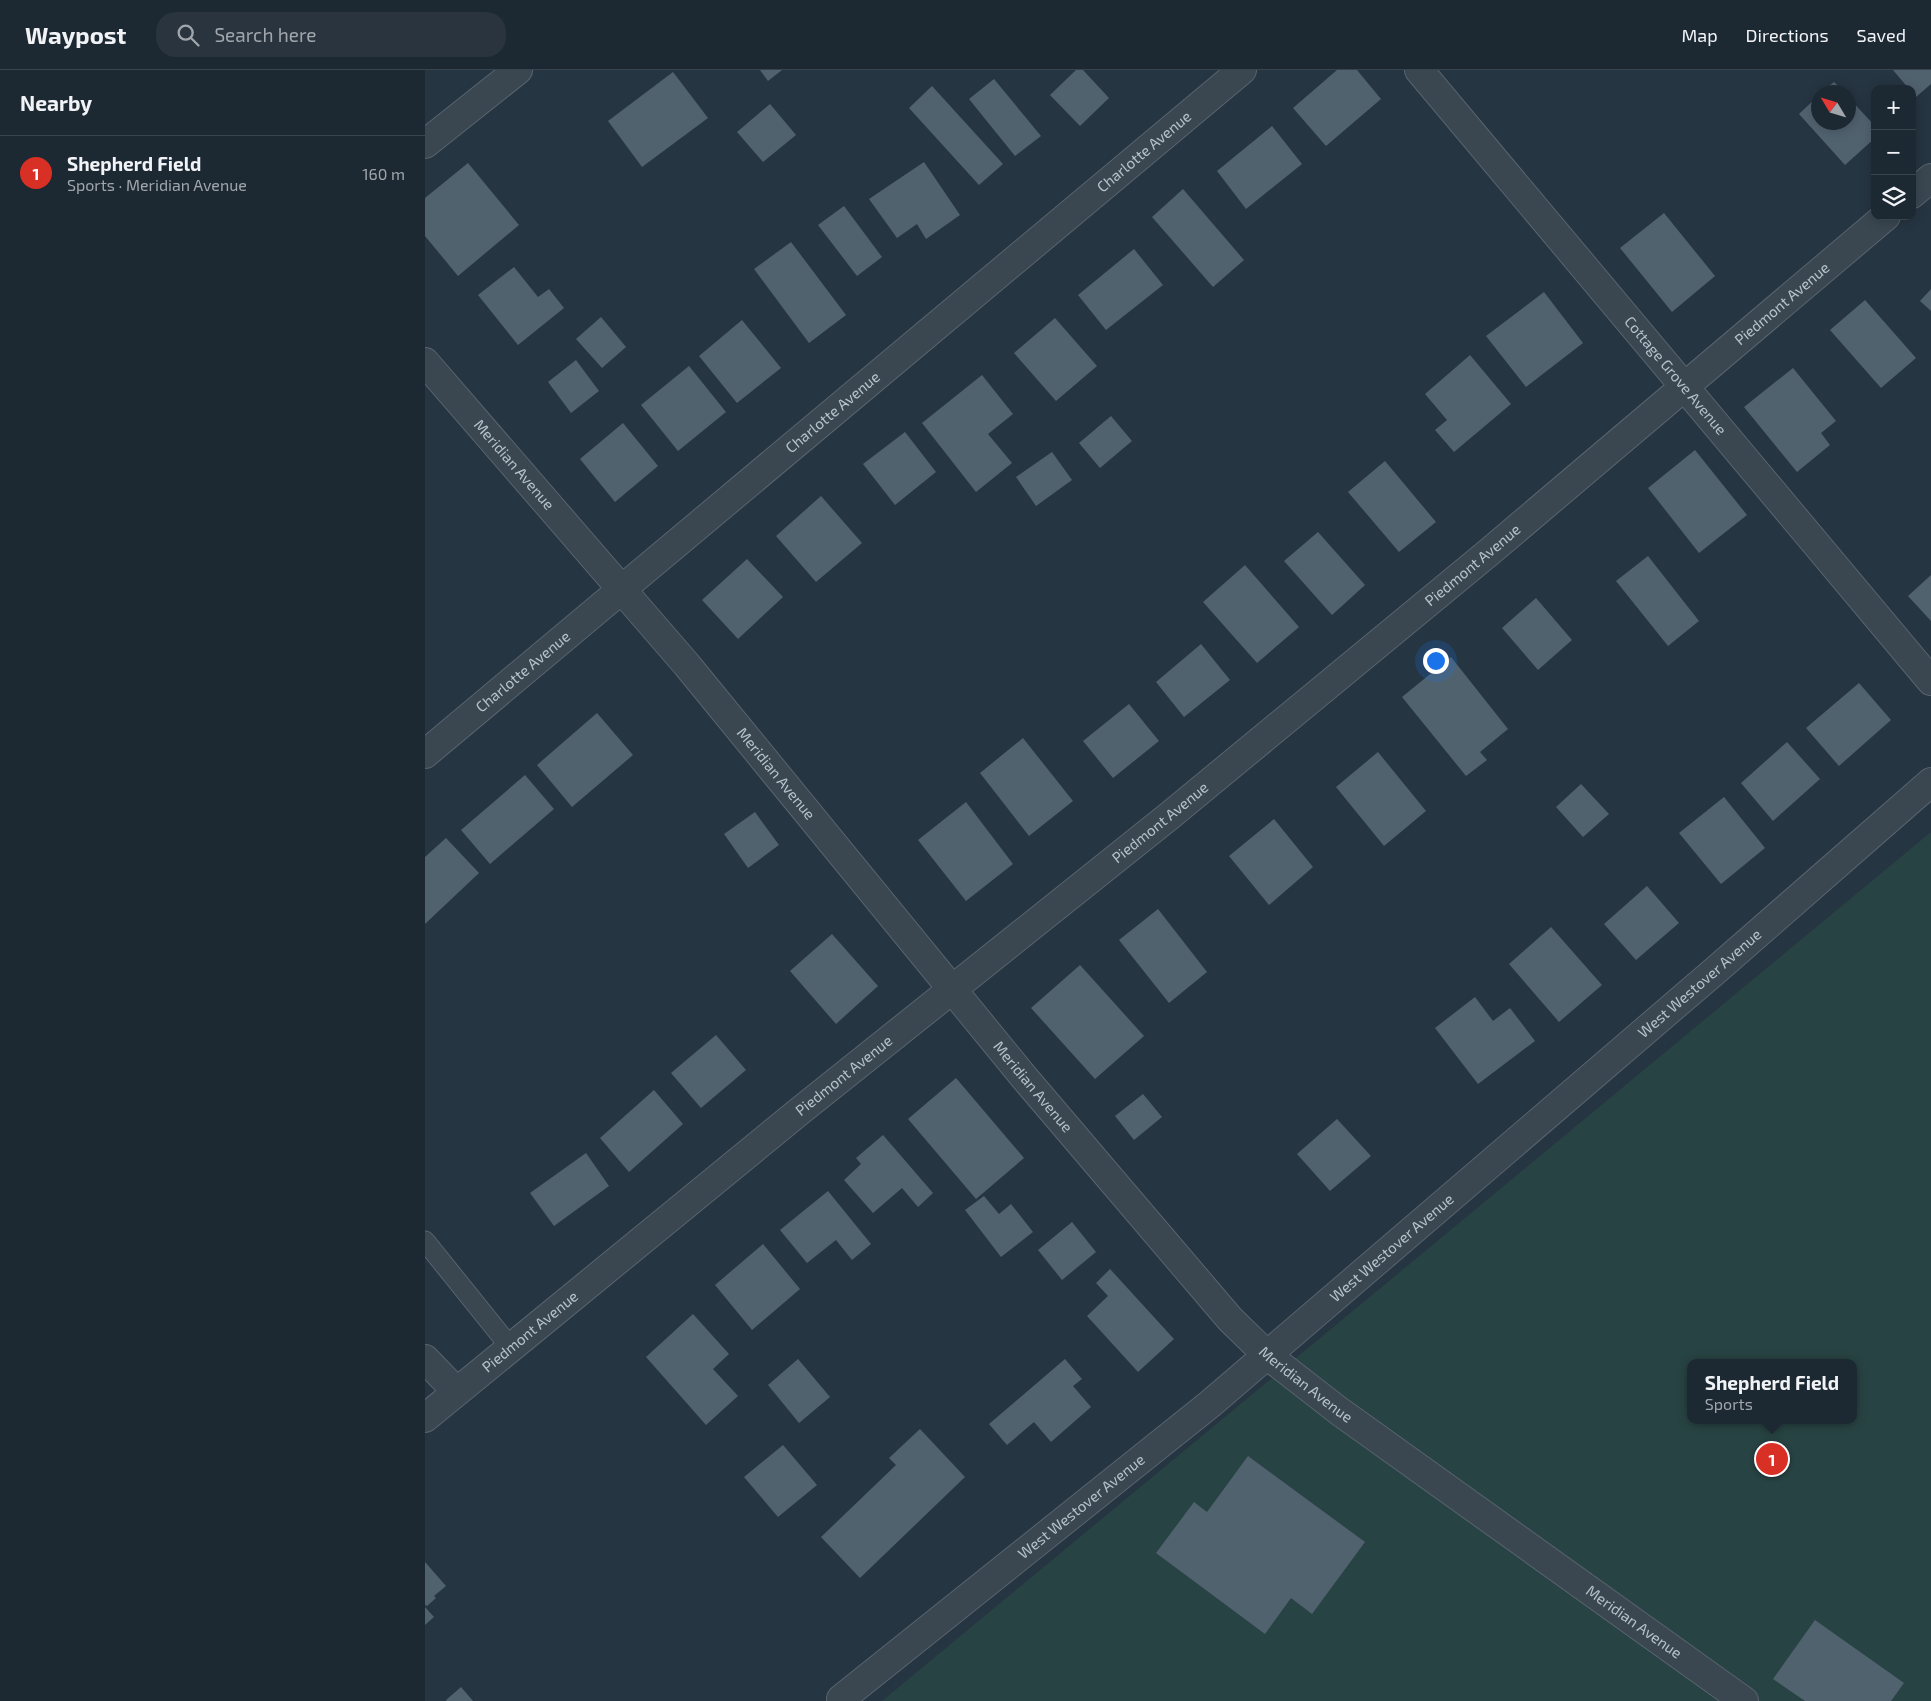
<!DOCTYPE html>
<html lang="en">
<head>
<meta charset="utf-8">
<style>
	body { margin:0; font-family:"Exo 2",sans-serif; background:#29343e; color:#f1f3f6 }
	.controls { position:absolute; right:15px; top:15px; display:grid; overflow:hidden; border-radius:10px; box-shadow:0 2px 12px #0003 }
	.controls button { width:45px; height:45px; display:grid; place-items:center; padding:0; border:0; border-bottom:1px solid #3a444d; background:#1c2832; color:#f1f3f6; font:25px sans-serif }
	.compass { position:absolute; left:1386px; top:15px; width:45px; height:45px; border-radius:50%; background:#1c2832; box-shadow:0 2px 12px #0003; rotate:308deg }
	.you { position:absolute; left:1010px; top:590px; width:18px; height:18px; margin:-12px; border:4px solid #fff; border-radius:50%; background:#1a73e8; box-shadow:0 0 0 8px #1a73e833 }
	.badge { display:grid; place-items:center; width:32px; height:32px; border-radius:50%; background:#d93025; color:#fff; font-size:16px; font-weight:700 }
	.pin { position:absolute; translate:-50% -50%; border:2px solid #fff; box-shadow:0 1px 5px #0006 }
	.popup { position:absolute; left:1262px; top:1289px; width:170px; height:65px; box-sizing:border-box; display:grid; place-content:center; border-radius:10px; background:#1c2832; filter:drop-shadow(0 1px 4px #0005); font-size:16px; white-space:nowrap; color:#a0a6ac }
	.popup b { font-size:19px; color:#f1f3f6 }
	.popup::after { content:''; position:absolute; left:50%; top:100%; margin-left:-10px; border:10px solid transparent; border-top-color:#1c2832 }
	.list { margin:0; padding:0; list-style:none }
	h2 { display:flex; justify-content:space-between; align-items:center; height:65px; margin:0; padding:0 20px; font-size:21px }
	h2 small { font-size:16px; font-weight:400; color:#a0a6ac }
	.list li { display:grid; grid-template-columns:32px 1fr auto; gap:15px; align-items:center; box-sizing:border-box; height:75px; padding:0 20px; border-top:1px solid #3a444d }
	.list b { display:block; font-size:19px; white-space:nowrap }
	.list p { margin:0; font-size:16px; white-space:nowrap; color:#a0a6ac }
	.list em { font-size:16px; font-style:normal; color:#a0a6ac }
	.icon { flex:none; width:28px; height:28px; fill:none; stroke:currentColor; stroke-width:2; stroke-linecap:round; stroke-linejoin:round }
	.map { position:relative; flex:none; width:1506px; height:1631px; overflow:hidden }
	header { display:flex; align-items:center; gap:30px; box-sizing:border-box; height:70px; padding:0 25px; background:#1c2832; border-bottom:1px solid #3a444d }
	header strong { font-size:24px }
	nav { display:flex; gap:28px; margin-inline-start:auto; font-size:18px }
	.search { width:350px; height:45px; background:#29343e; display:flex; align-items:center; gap:12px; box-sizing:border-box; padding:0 18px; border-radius:20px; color:#a0a6ac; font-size:19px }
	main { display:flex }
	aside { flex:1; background:#1c2832 }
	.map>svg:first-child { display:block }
</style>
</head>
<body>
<header>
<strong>Waypost</strong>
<div class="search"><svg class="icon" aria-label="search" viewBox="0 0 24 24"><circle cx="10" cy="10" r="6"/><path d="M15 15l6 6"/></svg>Search here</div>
<nav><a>Map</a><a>Directions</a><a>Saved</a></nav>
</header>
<main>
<aside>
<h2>Nearby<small></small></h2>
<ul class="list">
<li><span class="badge">1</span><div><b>Shepherd Field</b><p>Sports · Meridian Avenue</p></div><em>160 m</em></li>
</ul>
</aside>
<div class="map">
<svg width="1506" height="1631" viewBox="0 0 1506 1631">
	<rect width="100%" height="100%" fill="#263542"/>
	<path fill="#284343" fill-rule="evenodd" d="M1506 762V1631H457ZM1266 1293H1428V1350H1266Z"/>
	<g fill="#51626f">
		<path d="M335 0H357L343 11Z"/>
		<path d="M651 0H658L684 28 655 56 625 25Z"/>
		<path d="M912 0H932L956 29 901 76 868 38Z"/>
		<path d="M1468 0H1506V14L1491 27 1487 23V19H1484Z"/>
		<path d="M248 2 283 48 217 97 183 51Z"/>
		<path d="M569 9 616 66 590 86 544 29Z"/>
		<path d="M1409 12 1419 22H1397Z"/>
		<path d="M507 16 578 94 554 115 484 38Z"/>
		<path d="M1394 25V52H1424V28L1450 56V68L1420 95 1374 44Z"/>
		<path d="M345 34 371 65 338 92 312 62Z"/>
		<path d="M847 56 877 94 821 139 792 101Z"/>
		<path d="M499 92 535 145 501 169 492 154 472 168 444 129Z"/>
		<path d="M43 93 94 155 33 206 0 166V128Z"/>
		<path d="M758 119 819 190 788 217 727 147Z"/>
		<path d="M419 136 457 187 432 206 393 155Z"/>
		<path d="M1239 143 1290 206 1247 242 1195 178Z"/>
		<path d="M366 172 421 245 384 273 329 199Z"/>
		<path d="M709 179 738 215 681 260 653 225Z"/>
		<path d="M89 197 113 227 124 219 139 238 93 275 53 225Z"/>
		<path d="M1506 219V241L1495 231Z"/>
		<path d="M1119 222 1158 273 1101 317 1061 266Z"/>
		<path d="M1440 230 1491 288 1456 318 1405 260Z"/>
		<path d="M176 247 201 277 177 298 151 269Z"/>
		<path d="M630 248 672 296 631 331 589 283Z"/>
		<path d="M317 250 356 298 312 333 274 286Z"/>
		<path d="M1045 285 1086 334 1029 382 1010 360 1022 350 1000 324Z"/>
		<path d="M151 290 174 321 146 343 123 312Z"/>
		<path d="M264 296 301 342 253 381 216 335Z"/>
		<path d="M1368 298 1411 351 1396 363 1405 375 1372 402 1319 337Z"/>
		<path d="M557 305 588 344 563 364 587 393 551 422 497 353Z"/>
		<path d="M686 346 707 371 675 398 654 373Z"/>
		<path d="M198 353 233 396 190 432 155 389Z"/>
		<path d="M480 362 511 402 470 435 438 394Z"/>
		<path d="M1270 380 1322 445 1274 483 1223 418Z"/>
		<path d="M627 382 647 410 611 436 591 407Z"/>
		<path d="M960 391 1011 452 974 482 923 422Z"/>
		<path d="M396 426 437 473 391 512 351 466Z"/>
		<path d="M893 462 940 515 907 545 859 491Z"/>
		<path d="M1223 486 1274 551 1243 576 1191 511Z"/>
		<path d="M322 489 358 527 313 569 277 530Z"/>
		<path d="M820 495 874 557 832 593 778 532Z"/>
		<path d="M1506 505V551L1483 526Z"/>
		<path d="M1111 528 1147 570 1113 600 1077 558Z"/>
		<path d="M776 574 805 610 759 647 731 612Z"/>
		<path d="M1026 587 1083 659 1055 682 1062 690 1041 706 977 627Z"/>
		<path d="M1434 613 1466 650 1414 696 1381 658Z"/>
		<path d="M704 634 734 671 688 708 658 671Z"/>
		<path d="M172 643 208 685 147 737 112 695Z"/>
		<path d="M598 668 648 731 604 766 555 703Z"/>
		<path d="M1362 672 1395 709 1348 751 1316 713Z"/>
		<path d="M953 682 1001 741 959 776 911 717Z"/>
		<path d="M100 705 129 739 65 794 36 760Z"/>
		<path d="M1156 714 1184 744 1158 767 1131 737Z"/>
		<path d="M1299 727 1340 778 1296 814 1254 763Z"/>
		<path d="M541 732 588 794 541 831 493 770Z"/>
		<path d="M330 742 354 775 323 798 299 764Z"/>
		<path d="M849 749 888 797 844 835 804 786Z"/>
		<path d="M21 768 54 803 0 854V787Z"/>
		<path d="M1222 816 1254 853 1211 890 1179 854Z"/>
		<path d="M733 839 782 902 744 933 694 870Z"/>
		<path d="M1126 857 1177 915 1134 952 1084 894Z"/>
		<path d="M407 864 453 916 411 954 365 901Z"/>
		<path d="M655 895 719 966 670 1009 606 938Z"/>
		<path d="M1050 927 1068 951 1085 938 1110 971 1053 1014 1010 958Z"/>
		<path d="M291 965 321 1000 276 1038 246 1003Z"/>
		<path d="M531 1008 599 1088 551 1129 483 1049Z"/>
		<path d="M229 1020 258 1054 204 1102 175 1068Z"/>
		<path d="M718 1024 737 1047 709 1070 690 1046Z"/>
		<path d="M912 1049 946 1086 905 1121 872 1084Z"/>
		<path d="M458 1065 508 1123 493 1137 477 1118 448 1143 419 1110 436 1094 431 1088Z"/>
		<path d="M161 1083 184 1116 129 1156 105 1123Z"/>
		<path d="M403 1121 446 1174 427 1190 411 1170 382 1193 355 1160Z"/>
		<path d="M559 1126 574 1144 586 1134 608 1162 576 1187 540 1140Z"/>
		<path d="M647 1152 671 1182 637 1210 613 1180Z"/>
		<path d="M338 1174 375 1219 327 1260 290 1215Z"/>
		<path d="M685 1199 749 1269 713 1302 662 1246 683 1226 671 1213Z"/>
		<path d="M268 1244 304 1284 288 1299 313 1326 281 1355 221 1287Z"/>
		<path d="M373 1289 405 1327 374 1353 343 1315Z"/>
		<path d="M640 1289 657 1309 648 1316 666 1337 626 1372 609 1352 582 1375 564 1354Z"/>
		<path d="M495 1359 540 1407 435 1508 396 1467 471 1395 464 1388Z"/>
		<path d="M358 1375 392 1415 353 1447 319 1407Z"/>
		<path d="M823 1386 940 1472 887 1544 866 1528 840 1564 731 1483 769 1432 782 1442Z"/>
		<path d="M0 1492 21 1516 9 1526 11 1528 2 1536 0 1535Z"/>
		<path d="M0 1537 9 1547 0 1555Z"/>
		<path d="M1390 1550 1479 1613 1466 1631H1380L1348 1609Z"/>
		<path d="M36 1617 48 1631H22L21 1630Z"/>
	</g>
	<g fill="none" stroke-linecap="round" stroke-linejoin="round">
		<g stroke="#58646f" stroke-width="21">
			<path id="lane" d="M0 1171 86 1278"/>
		</g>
		<g stroke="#58646f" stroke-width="30">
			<g id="street">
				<path id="s1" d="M994 0 1506 611"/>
				<path d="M0 74 93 0"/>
				<path d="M1487 124 1506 108"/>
				<path id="s2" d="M0 292 262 595 598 1006 805 1249 842 1285 914 1341 1319 1631"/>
				<path id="s3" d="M0 684 817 0"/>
				<path d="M0 1289 31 1321"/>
				<path id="s4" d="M0 1348 376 1040 743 747 1063 483 1461 146"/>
				<path id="s5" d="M416 1629 785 1334 1291 900 1506 712"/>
			</g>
		</g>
		<use href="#lane" stroke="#3a4751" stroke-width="19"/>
		<use href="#street" stroke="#3a4751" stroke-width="28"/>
	</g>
	<g text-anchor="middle" stroke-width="4" stroke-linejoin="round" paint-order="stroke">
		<g font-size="15" fill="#b7c1cb" stroke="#1f2c37">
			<text dy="5" stroke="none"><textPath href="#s3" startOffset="938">Charlotte Avenue</textPath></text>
			<text dy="5" stroke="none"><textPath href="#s4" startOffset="1756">Piedmont Avenue</textPath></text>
			<text dy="5" stroke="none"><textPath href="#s1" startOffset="399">Cottage Grove Avenue</textPath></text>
			<text dy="5" stroke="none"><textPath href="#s3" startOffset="532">Charlotte Avenue</textPath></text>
			<text dy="5" stroke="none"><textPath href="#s2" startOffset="136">Meridian Avenue</textPath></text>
			<text dy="5" stroke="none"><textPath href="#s4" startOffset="1351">Piedmont Avenue</textPath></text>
			<text dy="5" stroke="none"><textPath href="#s3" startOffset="128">Charlotte Avenue</textPath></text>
			<text dy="5" stroke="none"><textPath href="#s2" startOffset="541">Meridian Avenue</textPath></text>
			<text dy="5" stroke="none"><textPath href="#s4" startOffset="946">Piedmont Avenue</textPath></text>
			<text dy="5" stroke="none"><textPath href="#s5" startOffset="1118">West Westover Avenue</textPath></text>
			<text dy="5" stroke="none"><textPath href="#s4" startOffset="541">Piedmont Avenue</textPath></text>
			<text dy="5" stroke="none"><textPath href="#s2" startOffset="946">Meridian Avenue</textPath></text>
			<text dy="5" stroke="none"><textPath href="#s5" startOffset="712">West Westover Avenue</textPath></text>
			<text dy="5" stroke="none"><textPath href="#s4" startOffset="136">Piedmont Avenue</textPath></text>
			<text dy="5" stroke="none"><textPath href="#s2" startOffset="1351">Meridian Avenue</textPath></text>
			<text dy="5" stroke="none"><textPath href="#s5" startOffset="308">West Westover Avenue</textPath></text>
			<text dy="5" stroke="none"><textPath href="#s2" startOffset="1756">Meridian Avenue</textPath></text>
		</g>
	</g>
</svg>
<div class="controls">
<button>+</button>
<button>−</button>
<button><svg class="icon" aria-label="layers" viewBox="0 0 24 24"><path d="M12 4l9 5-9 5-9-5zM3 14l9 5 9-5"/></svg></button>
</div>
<svg class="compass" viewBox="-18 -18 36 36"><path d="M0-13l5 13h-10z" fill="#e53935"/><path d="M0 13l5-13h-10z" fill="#a0a6ac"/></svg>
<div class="you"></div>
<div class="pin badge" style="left:1347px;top:1389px">1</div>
<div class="popup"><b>Shepherd Field</b>Sports</div>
</div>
</main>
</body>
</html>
